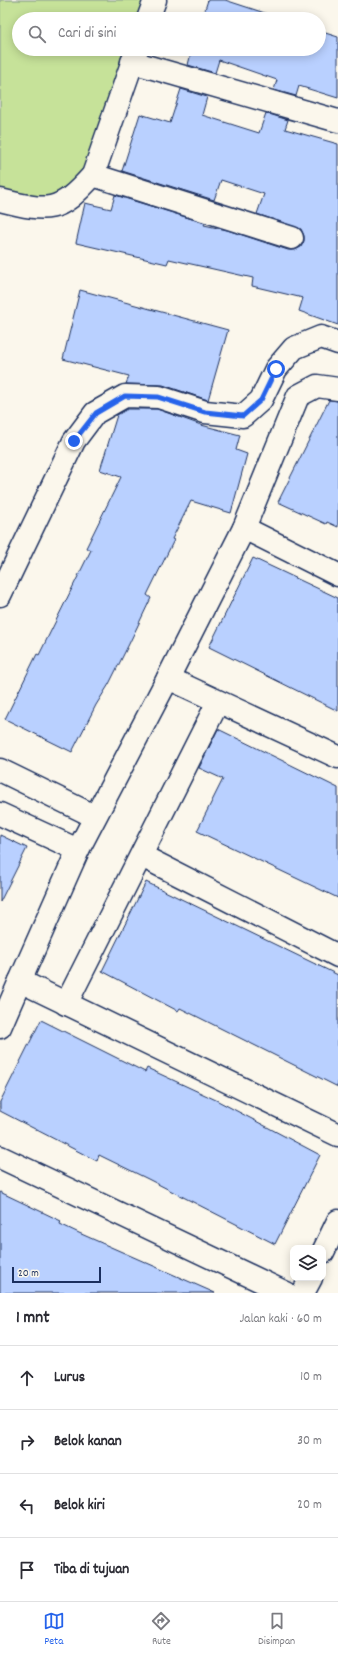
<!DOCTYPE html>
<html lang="id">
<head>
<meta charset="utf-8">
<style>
	body { margin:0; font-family:Dekko,sans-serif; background:#f7f7f7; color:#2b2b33 }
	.controls { position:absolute; right:12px; bottom:12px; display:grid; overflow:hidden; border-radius:8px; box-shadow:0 2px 10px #0003 }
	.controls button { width:36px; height:36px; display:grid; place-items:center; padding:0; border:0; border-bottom:1px solid #e1e1e2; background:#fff; color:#2b2b33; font:20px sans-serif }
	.scale { position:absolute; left:12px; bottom:10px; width:89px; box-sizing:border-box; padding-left:4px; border:2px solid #1b2f5e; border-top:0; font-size:11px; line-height:14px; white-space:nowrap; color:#1b2f5e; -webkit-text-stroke:3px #fbf7ec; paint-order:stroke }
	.stop { position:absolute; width:12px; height:12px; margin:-9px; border:3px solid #2563eb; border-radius:50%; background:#fff }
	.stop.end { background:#2563eb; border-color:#fff; box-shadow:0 1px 4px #0008 }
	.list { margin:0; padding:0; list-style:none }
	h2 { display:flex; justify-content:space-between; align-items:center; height:52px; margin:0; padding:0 16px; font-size:17px }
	h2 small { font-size:13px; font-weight:400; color:#7c7c81 }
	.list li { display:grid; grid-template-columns:26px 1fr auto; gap:12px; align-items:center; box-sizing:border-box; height:64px; padding:0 16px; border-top:1px solid #e1e1e2 }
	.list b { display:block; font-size:15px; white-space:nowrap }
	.list em { font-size:13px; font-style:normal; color:#7c7c81 }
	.icon { flex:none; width:22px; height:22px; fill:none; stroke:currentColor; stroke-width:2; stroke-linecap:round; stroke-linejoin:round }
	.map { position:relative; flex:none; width:338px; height:1293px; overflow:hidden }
	.search { position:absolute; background:#fff; box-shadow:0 2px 10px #0003; left:12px; right:12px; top:12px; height:44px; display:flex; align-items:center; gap:10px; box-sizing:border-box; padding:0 14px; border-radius:22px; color:#7c7c81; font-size:15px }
	.sheet { height:308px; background:#fff }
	nav { display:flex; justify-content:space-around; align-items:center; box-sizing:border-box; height:56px; border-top:1px solid #e1e1e2; background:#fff; font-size:11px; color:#7c7c81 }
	nav a { display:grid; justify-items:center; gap:2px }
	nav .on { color:#2563eb }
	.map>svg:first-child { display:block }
</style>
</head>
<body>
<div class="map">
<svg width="338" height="1293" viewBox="0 0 338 1293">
	<rect width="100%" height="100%" fill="#fbf7ec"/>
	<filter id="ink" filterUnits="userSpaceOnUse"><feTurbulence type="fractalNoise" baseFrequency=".025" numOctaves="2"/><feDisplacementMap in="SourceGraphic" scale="8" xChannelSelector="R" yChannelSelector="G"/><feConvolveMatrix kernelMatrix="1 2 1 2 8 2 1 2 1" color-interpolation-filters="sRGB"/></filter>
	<g filter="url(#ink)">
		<path fill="#c6e299" stroke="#70887c" d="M0 0H155L148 19H19V49H137L93 175 64 203 0 200Z"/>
		<g fill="#b9d0ff" stroke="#1b2f5e">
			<path d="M208 0H225L283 19H202Z"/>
			<path d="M319 31 338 37V98L299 86 296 96 274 90 277 80 219 60 215 73 188 65 192 49H319Z"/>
			<path d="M181 89 207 97 202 115 259 133 266 113 288 120 285 129 338 144V325L299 311 303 298 252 286 253 278 169 259 167 264 76 243 85 203 111 209 115 195 205 223 204 225 227 230 288 250H295L301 247 304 241V236L301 229 257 214 264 194 221 180 214 200 122 171 140 114 170 123Z"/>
			<path d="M80 290 228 330 208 400 163 385 126 384 129 376 63 359Z"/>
			<path d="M329 400 338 401V527L327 522 326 524 278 502Z"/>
			<path d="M128 409H157L201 425 240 435 236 450 247 454 231 513 191 501 172 539 174 540 147 595 151 598 129 644 109 684 96 705 72 752 5 719 37 654 39 655 91 550 86 548 121 477 100 470 117 415Z"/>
			<path d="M253 558 338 598V711L209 647Z"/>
			<path d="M218 729 338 788V898L197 831 223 779 199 768Z"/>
			<path d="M0 835 27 848 0 902Z"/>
			<path d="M146 882 338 975V1087L180 1008 178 1011 102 971Z"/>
			<path d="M41 1020 145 1072 147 1068 216 1100 320 1155 275 1244 148 1179 99 1155 97 1161 0 1111V1102Z"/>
			<path d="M0 1192 61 1221 60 1224 79 1233 215 1293H0Z"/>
		</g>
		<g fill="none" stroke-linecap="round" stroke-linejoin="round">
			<g stroke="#1b2f5e" stroke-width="25">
				<g id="street">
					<path d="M148 19 155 0"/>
					<path d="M132 62 338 121"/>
					<path d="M93 175 292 238"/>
					<path d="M0 200C49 212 58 214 93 175L137 49"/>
					<path d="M244 528 338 575"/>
					<path d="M0 595 74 441 95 413 125 396 159 397 205 412 243 416 261 400 276 369 294 348 321 337 338 343"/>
					<path d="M168 678 244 528 298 396 317 386 338 389"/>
					<path d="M0 770 94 816"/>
					<path d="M0 814 78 850"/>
					<path d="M142 856 338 956"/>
					<path d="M20 981 78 850 168 678 338 757"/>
					<path d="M66 1004 218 702"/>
					<path d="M0 1027 20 981 338 1135"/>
					<path d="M0 1157 286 1293"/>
					<path d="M323 1252 338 1221"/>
					<path d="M303 1293 311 1278"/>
				</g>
			</g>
			<use href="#street" stroke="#fbf7ec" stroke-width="22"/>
		</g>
	</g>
	<g fill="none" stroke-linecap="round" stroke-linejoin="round" filter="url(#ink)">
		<path stroke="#2563eb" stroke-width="5" d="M74 441 96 413 125 396 158 397 205 412 243 416 261 400 276 369"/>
	</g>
</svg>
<div class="controls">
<button><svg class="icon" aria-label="layers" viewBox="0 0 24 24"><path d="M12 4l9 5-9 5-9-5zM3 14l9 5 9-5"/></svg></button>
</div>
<div class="scale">20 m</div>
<div class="stop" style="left:276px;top:369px"></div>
<div class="stop end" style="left:74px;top:441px"></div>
<div class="search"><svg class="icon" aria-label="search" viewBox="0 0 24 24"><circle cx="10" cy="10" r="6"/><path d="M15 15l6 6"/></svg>Cari di sini</div>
</div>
<section class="sheet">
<h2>1 mnt<small>Jalan kaki · 60 m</small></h2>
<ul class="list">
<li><svg class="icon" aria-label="ahead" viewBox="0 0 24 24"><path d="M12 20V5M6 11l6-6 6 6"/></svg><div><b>Lurus</b></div><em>10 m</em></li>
<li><svg class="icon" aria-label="right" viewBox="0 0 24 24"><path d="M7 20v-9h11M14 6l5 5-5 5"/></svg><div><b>Belok kanan</b></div><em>30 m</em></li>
<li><svg class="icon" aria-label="left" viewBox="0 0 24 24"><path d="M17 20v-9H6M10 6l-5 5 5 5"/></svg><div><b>Belok kiri</b></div><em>20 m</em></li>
<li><svg class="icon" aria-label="arrive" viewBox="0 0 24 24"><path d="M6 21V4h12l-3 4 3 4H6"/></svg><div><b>Tiba di tujuan</b></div></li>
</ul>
</section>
<nav>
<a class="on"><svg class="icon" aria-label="map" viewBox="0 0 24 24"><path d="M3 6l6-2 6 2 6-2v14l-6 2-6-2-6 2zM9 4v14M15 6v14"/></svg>Peta</a>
<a><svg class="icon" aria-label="directions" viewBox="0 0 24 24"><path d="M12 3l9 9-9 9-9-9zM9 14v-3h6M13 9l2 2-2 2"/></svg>Rute</a>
<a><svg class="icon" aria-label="saved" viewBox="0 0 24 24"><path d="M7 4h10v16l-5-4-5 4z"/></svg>Disimpan</a>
</nav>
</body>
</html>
